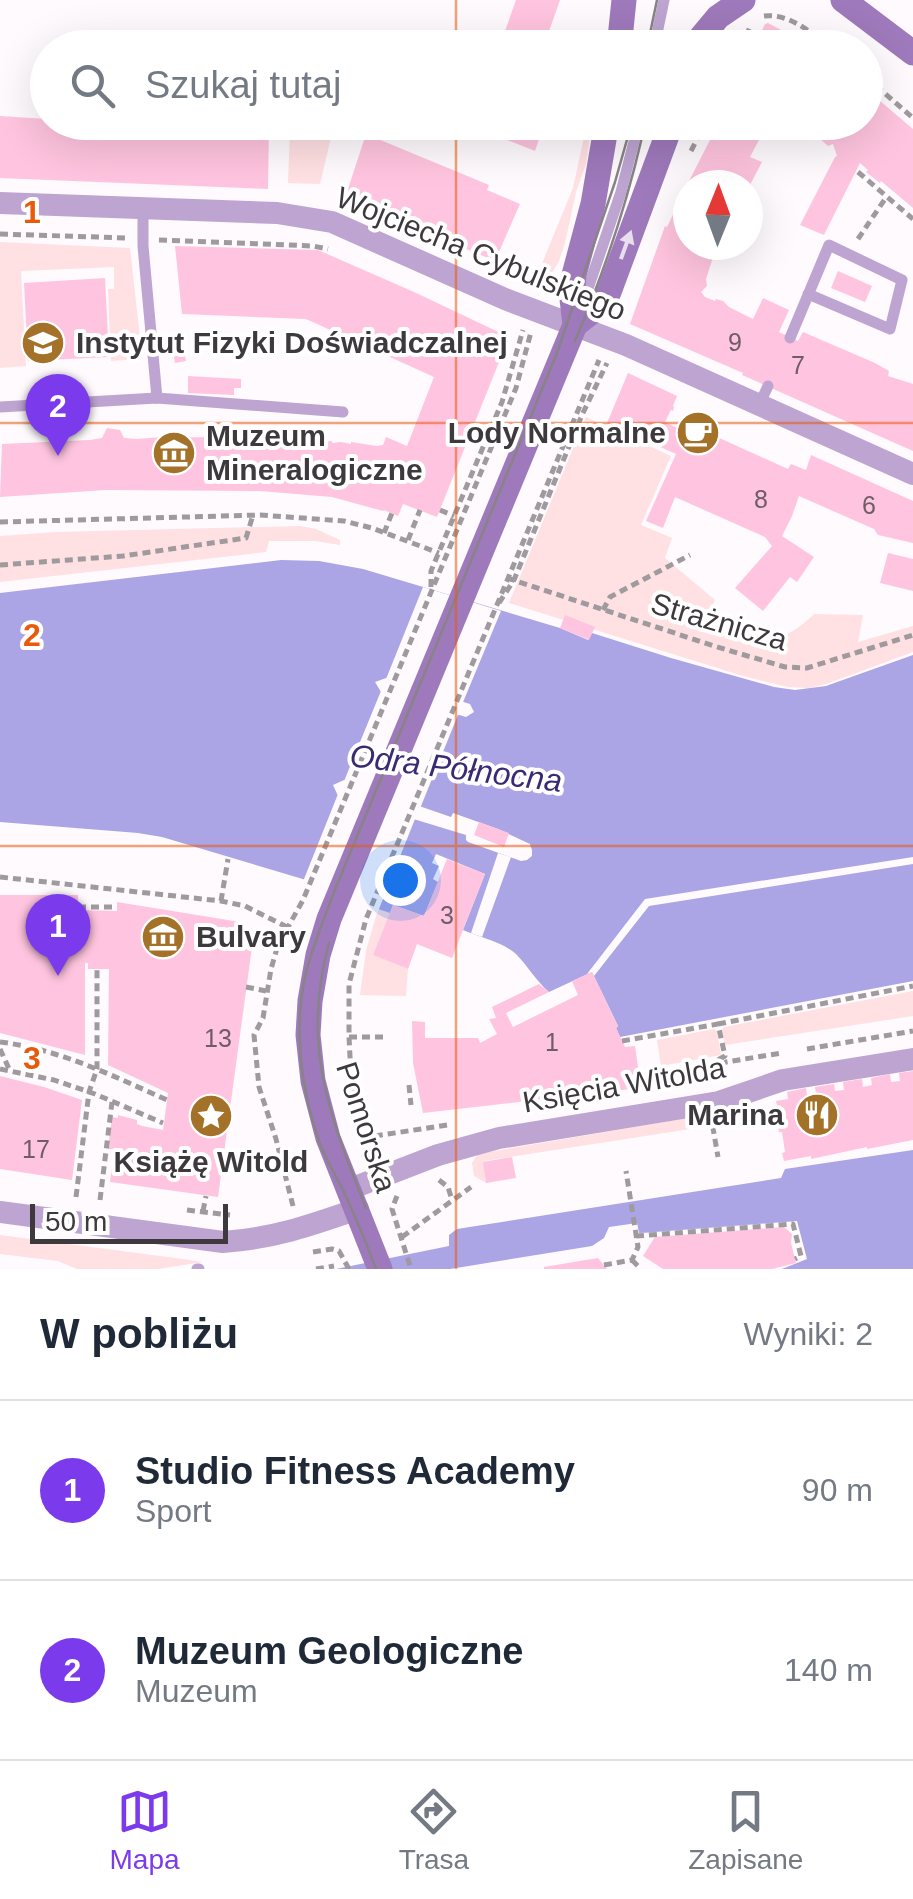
<!DOCTYPE html>
<html lang="pl">
<head>
<meta charset="utf-8">
<style>
	body { margin:0; font-family:Helvetica,sans-serif; background:#f2f2f3; color:#1f2937 }
	.compass { position:absolute; left:673px; top:170px; width:90px; height:90px; border-radius:50%; background:#fff; box-shadow:0 10px 40px #0002; rotate:1deg }
	.scale { position:absolute; left:30px; bottom:25px; width:198px; box-sizing:border-box; padding-left:10px; border:5px solid #3e393d; border-top:0; font-size:28px; line-height:35px; white-space:nowrap; color:#3e393d; -webkit-text-stroke:8px #fff; paint-order:stroke }
	.you { position:absolute; left:400px; top:880px; width:35px; height:35px; margin:-25px; border:8px solid #fff; border-radius:50%; background:#1a73e8; box-shadow:0 0 0 15px #1a73e833 }
	.badge { display:grid; place-items:center; width:65px; height:65px; border-radius:50%; background:#7c3aed; color:#fff; font-size:32px; font-weight:700 }
	.pin { position:absolute; translate:-50% -82px; filter:drop-shadow(0 2px 5px #0008) }
	.pin::after { content:''; position:absolute; top:52px; width:35px; height:30px; background:inherit; clip-path:polygon(0 0,100% 0,50% 100%) }
	.list { margin:0; padding:0; list-style:none }
	h2 { display:flex; justify-content:space-between; align-items:center; height:130px; margin:0; padding:0 40px; font-size:42px }
	h2 small { font-size:32px; font-weight:400; color:#747a83 }
	.list li { display:grid; grid-template-columns:65px 1fr auto; gap:30px; align-items:center; box-sizing:border-box; height:180px; padding:0 40px; border-top:2px solid #e0e1e3 }
	.list b { display:block; font-size:38px; white-space:nowrap }
	.list p { margin:0; font-size:32px; white-space:nowrap; color:#747a83 }
	.list em { font-size:32px; font-style:normal; color:#747a83 }
	.icon { flex:none; width:55px; height:55px; fill:none; stroke:currentColor; stroke-width:2; stroke-linecap:round; stroke-linejoin:round }
	.map { position:relative; flex:none; width:913px; height:1269px; overflow:hidden }
	.search { position:absolute; background:#fff; box-shadow:0 10px 40px #0002; left:30px; right:30px; top:30px; height:110px; display:flex; align-items:center; gap:25px; box-sizing:border-box; padding:0 35px; border-radius:55px; color:#747a83; font-size:38px }
	.sheet { height:490px; background:#fff }
	nav { display:flex; justify-content:space-around; align-items:center; box-sizing:border-box; height:140px; border-top:2px solid #e0e1e3; background:#fff; font-size:28px; color:#747a83 }
	nav a { display:grid; justify-items:center; gap:5px }
	nav .on { color:#7c3aed }
	.map>svg:first-child { display:block }
</style>
</head>
<body>
<div class="map">
<svg width="913" height="1269" viewBox="0 0 913 1269">
	<rect width="100%" height="100%" fill="#fefafe"/>
	<g fill="#ffe0e3">
		<path d="M587 123H592L586 164 576 192 565 243 559 261 547 281 536 278 573 188Z"/>
		<path d="M290 131 332 133 320 184 288 183Z"/>
		<path d="M0 242 130 248 141 347 139 359 111 361 108 289H114V267L21 271 26 366 0 368Z"/>
		<path d="M586 417 671 456 641 525 672 538 665 558 715 600 711 608C752 635 772 656 814 614L863 615 858 642 913 626V652L826 684 809 688 788 687 743 676 509 603Z"/>
		<path d="M300 526 316 529 340 540V545L315 541H269L266 552 0 582V536L56 532Z"/>
		<path d="M378 909 390 913 373 955 408 969 406 996 360 995 366 951Z"/>
		<path d="M913 991V1016L725 1045 722 1030 724 1027Z"/>
		<path d="M714 1029 717 1031 721 1055 661 1066 657 1040Z"/>
		<path d="M716 1113 718 1124 716 1125 484 1161 486 1183 474 1176 472 1163 478 1154Z"/>
		<path d="M0 1235 183 1259 203 1262 158 1269H77L58 1261 0 1254Z"/>
	</g>
	<g fill="#aba4e5" fill-rule="evenodd">
		<path d="M281 560 319 561 363 569 560 628 588 640 592 633 671 658 774 687 795 690 826 686 913 655V981L620 1037 616 1028 618 1026 592 972 549 992C536 981 528 966 516 954 503 942 479 937 463 930L485 874 436 854 432 863 439 866 433 879 438 882 424 916 393 905 390 913 378 909 380 902 162 837 138 833 0 822V593ZM386 678 470 704 474 712 466 717 381 692 375 682ZM344 780 451 817 453 813 498 829 530 844 532 850V856L527 860 521 861 468 842 466 840V835L338 796 333 785Z"/>
		<path d="M913 1150V1269H755C765 1264 791 1255 794 1243 795 1238 791 1230 788 1226L639 1233 637 1223 609 1227 604 1238 592 1246 450 1269H336L449 1246V1235L457 1229 781 1178 785 1169Z"/>
	</g>
	<g fill="#fefafe">
		<path d="M423 587 501 611 461 707 384 684Z"/>
		<path d="M383 686 460 710 419 811 344 785 342 786Z"/>
		<path d="M340 789 417 814 377 914 374 910V906L302 884Z"/>
		<path d="M498 853 511 857 482 937 471 933Z"/>
		<path d="M913 857V864L649 906 594 976 592 972 587 974 645 899Z"/>
		<path d="M797 1221 807 1259 782 1269H755L791 1243 792 1234 784 1227 655 1237V1232Z"/>
	</g>
	<g fill="#ffc4df">
		<path d="M516 0H560L543 48H499Z"/>
		<path d="M768 23 807 44 810 41 818 48H754L765 24Z"/>
		<path d="M866 89 913 129V208L881 181 880 183 866 172 868 170 860 163 824 235 800 225 835 157 837 156 833 144 828 146 801 122H866Z"/>
		<path d="M0 116 48 119V122H126L269 128 268 189 0 178Z"/>
		<path d="M502 122H545L535 151 497 136Z"/>
		<path d="M716 122H757L755 130 758 132 760 138 750 157 762 162 750 185H688V245H717L706 279 707 286 701 292 705 297 715 301 716 299 723 301 729 307 753 319 763 298 789 310 779 332 798 341 803 332 875 363 889 371 888 376 913 384V451L742 375 743 373 630 324 665 226 667 227 689 181 710 140H708Z"/>
		<path d="M366 134 489 185 487 190 520 204 495 261 345 198Z"/>
		<path d="M175 246 318 250 414 292 509 337 437 517 403 504 398 516 384 510 383 511 332 497 260 491 105 490 0 497 2 444 90 440 102 438 107 428 120 430 124 438 137 439 162 437V438L209 437 242 439 247 437 252 428 253 430 266 431 269 438 282 441 294 439 301 442V440H307V442H314V440H319V442L332 441V443L341 442 351 444V442L377 446 383 445 386 437 407 446 434 377 306 319 182 314Z"/>
		<path d="M838 271 872 286 865 302 831 288Z"/>
		<path d="M105 278 109 357 28 361 24 283Z"/>
		<path d="M182 337 186 361 175 363 171 339Z"/>
		<path d="M628 373 677 396 673 406 674 407 673 411 671 410 665 422 675 427 686 432 692 419 709 427 706 432 788 469 791 464 806 470 811 455 913 501V543L878 535 874 529 799 496 792 516 782 536 814 557 797 582 790 577 763 611 735 588 772 546 765 537 675 497 663 528 646 521 676 454 607 423Z"/>
		<path d="M188 376 241 379V388H234V395L188 393Z"/>
		<path d="M888 553 913 559V591L880 583Z"/>
		<path d="M565 615 595 627 589 640 560 628Z"/>
		<path d="M479 822 509 833 504 847 474 835Z"/>
		<path d="M447 859 485 874 452 958 417 944 408 969 373 955 393 905 424 916Z"/>
		<path d="M0 895H78V910L117 911V902L240 922 239 930 254 932 218 1197 110 1182 114 1149H108L112 1117 118 1118V1115L137 1120V1124L142 1126 163 1130 168 1093 108 1065 109 969H88V963H85V1055L0 1033Z"/>
		<path d="M592 972 618 1026 616 1028 625 1047 635 1046 640 1081 637 1082V1088L591 1094 589 1090 528 1101 423 1113 413 1063 412 1021 425 1022V1038H478L480 1043 497 1034 489 1019 496 1018 492 1007 539 984 549 992 506 1013 513 1027 578 995 572 981Z"/>
		<path d="M913 1071V1140L867 1149V1147L811 1159V1156L784 1161 782 1153 785 1152 782 1132H779L778 1127 781 1126 776 1101 788 1099 787 1092 806 1088 807 1096 816 1094 815 1087 834 1084 835 1091 844 1090 843 1082 862 1079 863 1087 872 1085 871 1078 890 1074 891 1082 900 1081 899 1073Z"/>
		<path d="M0 1076 44 1087 82 1100 72 1180 0 1169Z"/>
		<path d="M512 1157 516 1178 486 1183 483 1162Z"/>
		<path d="M784 1227 792 1234 791 1243 796 1263 772 1269H663L643 1256 655 1237Z"/>
		<path d="M598 1258 607 1269H544V1267Z"/>
	</g>
	<g fill="none" stroke-linecap="round" stroke-linejoin="round">
		<g stroke="#9f9a9e" stroke-width="5" stroke-dasharray="8 5" stroke-linecap="butt">
			<path d="M764 16C790 13 811 33 831 48"/>
			<path d="M733 48 739 32"/>
			<path d="M741 48 750 27"/>
			<path d="M866 77 913 118"/>
			<path d="M691 151 706 122"/>
			<path d="M858 172 913 219"/>
			<path d="M0 234 128 238"/>
			<path d="M858 239 887 196"/>
			<path d="M159 240 313 246 328 249"/>
			<path d="M440 510 454 516"/>
			<path d="M0 522 260 515 344 521 372 528 439 553"/>
			<path d="M384 533 392 513"/>
			<path d="M408 540 420 510"/>
			<path d="M0 565 123 556 246 538 253 515"/>
			<path d="M507 578 714 646 785 667 807 668 913 635"/>
			<path d="M431 587V571L502 402 523 330"/>
			<path d="M499 603 514 580 582 415 607 363"/>
			<path d="M603 610 610 597 690 555"/>
			<path d="M0 877 221 901 245 906 287 927"/>
			<path d="M221 901 228 859"/>
			<path d="M78 907H117"/>
			<path d="M253 939 278 945"/>
			<path d="M246 987 266 991"/>
			<path d="M718 1024 913 986"/>
			<path d="M349 1037H383"/>
			<path d="M622 1041 718 1024 725 1056 683 1079 684 1083"/>
			<path d="M0 1042C59 1049 113 1076 167 1100"/>
			<path d="M0 1049 10 1071"/>
			<path d="M807 1049 913 1031"/>
			<path d="M0 1069 54 1080 95 1094 163 1123"/>
			<path d="M699 1080 726 1062 782 1053"/>
			<path d="M409 1085 411 1105"/>
			<path d="M447 1125 375 1136 360 1113 356 1098 351 1076 349 1037V984L366 919 599 360"/>
			<path d="M715 1128H713L718 1157"/>
			<path d="M439 1180 448 1187 452 1200"/>
			<path d="M397 1196 392 1209 411 1269"/>
			<path d="M76 1197 89 1092 97 1069V969"/>
			<path d="M100 1200 112 1102"/>
			<path d="M293 1206 276 1139 259 1087 254 1035 263 1018 271 969 278 945 303 900 516 388 531 332"/>
			<path d="M187 1210 230 1215"/>
			<path d="M203 1211 206 1196"/>
			<path d="M636 1236 793 1224 801 1256 795 1259"/>
			<path d="M402 1237 471 1187"/>
			<path d="M313 1252 332 1249 339 1251 349 1269"/>
			<path d="M632 1260 641 1269"/>
			<path d="M604 1265 632 1260 638 1247 626 1171"/>
			<path d="M316 1269 334 1266"/>
		</g>
		<g stroke="#bda4d1" stroke-width="11">
			<path d="M654 48 664 0"/>
			<path d="M143 206V246L157 398"/>
			<path d="M580 312 621 192 639 122"/>
			<path d="M790 338 829 245 902 280 890 329 808 294"/>
			<path d="M759 405 768 386"/>
			<path d="M0 407 157 398 343 412"/>
			<path d="M197 1269H199"/>
		</g>
		<g stroke="#bda4d1" stroke-width="22">
			<path d="M0 203 277 213 332 222 505 299 626 345 913 474"/>
			<path d="M350 1189 438 1155 499 1138 719 1102 783 1080 913 1059"/>
			<path d="M0 1212 223 1242C275 1238 309 1226 358 1209"/>
		</g>
		<g stroke="#9e79bb" stroke-width="25">
			<path d="M843 0 913 53"/>
			<path d="M698 41 718 17 743 0"/>
			<path d="M619 48 624 0"/>
			<path d="M575 325 598 307 609 292 672 122"/>
			<path d="M380 1269 328 1138 313 1081 308 1035 310 1001 318 955 329 919 575 325 572 299 574 275 593 204 607 122"/>
		</g>
		<g stroke="#888387" stroke-width="2.5">
			<path d="M647 48 657 0"/>
			<path d="M575 341C603 275 626 207 642 137"/>
			<path d="M329 943C301 1044 329 1115 366 1208"/>
			<path d="M376 1269C366 1242 355 1216 343 1190 335 1174 325 1158 319 1141 301 1089 293 1028 306 973 313 945 324 919 334 892L557 353 615 182 632 122"/>
		</g>
	</g>
	<defs><path id="oneway-solid" d="M-6-.8H1V-3.2L6.5 0L1 3.2V.8H-6Z" transform="scale(2.5)"/></defs>
	<use fill="#e7deee" href="#oneway-solid" transform="translate(626 245) rotate(-70)"/>
	<path fill="none" stroke="#e8590c" stroke-width="2.5" stroke-opacity="0.55" d="M456 0V48M456 122V1269M0 423H913M0 846H913"/>
	<defs>
		<g id="university-disc" transform="scale(2.25)"><circle r="9.5" fill="#a47128" stroke="#fff"/><path d="M0-5L7-2L0 1L-7-2ZM-4 1L0 2.5L4 1V4Q0 6-4 4Z" fill="#fff"/></g>
		<g id="cafe-disc" transform="scale(2.25)"><circle r="9.5" fill="#a47128" stroke="#fff"/><path d="M-5.5-4.5H6V0H3Q3 3.5 0 3.5H-2.5Q-5.5 3.5-5.5 0ZM3-3.2v2h1.7v-2ZM-6 4.5H4V6H-6Z" fill="#fff"/></g>
		<g id="museum-disc" transform="scale(2.25)"><circle r="9.5" fill="#a47128" stroke="#fff"/><path d="M0-6L6-3V-2H-6V-3ZM-5-1h2V3h-2ZM-1-1h2V3h-2ZM3-1h2V3H3ZM-6 4H6V6H-6Z" fill="#fff"/></g>
		<g id="restaurant-disc" transform="scale(2.25)"><circle r="9.5" fill="#a47128" stroke="#fff"/><path d="M-5-6h1v4h1v-4h1v4h1v-4h1v5L-1.5 .5V6h-2V.5L-5-1ZM5-6V6H3V1.5H1.5Q1.5-4 5-6Z" fill="#fff"/></g>
		<g id="sight-disc" transform="scale(2.25)"><circle r="9.5" fill="#a47128" stroke="#fff"/><path d="M0-6L1.8-2.2L6-1.7L2.9 1.2L3.7 5.4L0 3.3L-3.7 5.4L-2.9 1.2L-6-1.7L-1.8-2.2Z" fill="#fff"/></g>
	</defs>
	<g fill-rule="evenodd">
		<use href="#university-disc" x="43" y="343"/>
		<use href="#cafe-disc" x="698" y="433"/>
		<use href="#museum-disc" x="174" y="453"/>
		<use href="#museum-disc" x="163" y="937"/>
		<use href="#restaurant-disc" x="817" y="1115"/>
		<use href="#sight-disc" x="211" y="1116"/>
	</g>
	<g text-anchor="middle" stroke-width="8" stroke-linejoin="round" paint-order="stroke">
		<g font-size="25" fill="#6e5c66">
			<text x="735" y="351">9</text>
			<text x="798" y="374">7</text>
			<text x="761" y="508">8</text>
			<text x="869" y="514">6</text>
			<text x="447" y="924">3</text>
			<text x="218" y="1047">13</text>
			<text x="552" y="1051">1</text>
			<text x="36" y="1158">17</text>
		</g>
		<g font-size="30" fill="#3e393d" stroke="#fff">
			<text transform="translate(481 254) rotate(22)" y="10">Wojciecha Cybulskiego</text>
			<text transform="translate(719 622) rotate(16)" y="10">Strażnicza</text>
			<text transform="translate(624 1085) rotate(-10)" y="10">Księcia Witolda</text>
			<text transform="translate(366 1127) rotate(72)" y="10">Pomorska</text>
		</g>
		<g font-size="30" font-weight="bold" fill="#3e393d" stroke="#fff" text-anchor="start">
			<text x="76" y="353">Instytut Fizyki Doświadczalnej</text>
			<text x="666" y="443" text-anchor="end">Lody Normalne</text>
			<text x="206" y="446">Muzeum<tspan x="206" dy="34">Mineralogiczne</tspan></text>
			<text x="196" y="947">Bulvary</text>
			<text x="784" y="1125" text-anchor="end">Marina</text>
			<text x="211" y="1172" text-anchor="middle">Książę Witold</text>
		</g>
		<g font-size="32" font-style="italic" fill="#3a2974" stroke="#fff">
			<text transform="translate(456 768) rotate(7)" y="11">Odra Północna</text>
		</g>
	</g>
	<g font-size="32" text-anchor="middle" font-weight="bold" fill="#e8590c" stroke="#fff" stroke-width="8" stroke-linejoin="round" paint-order="stroke">
		<text x="32" y="223">1</text>
		<text x="32" y="646">2</text>
		<text x="32" y="1069">3</text>
	</g>
</svg>
<svg class="compass" viewBox="-18 -18 36 36"><path d="M0-13l5 13h-10z" fill="#e53935"/><path d="M0 13l5-13h-10z" fill="#747a83"/></svg>
<div class="scale">50 m</div>
<div class="you"></div>
<div class="pin badge" style="left:58px;top:976px">1</div>
<div class="pin badge" style="left:58px;top:456px">2</div>
<div class="search"><svg class="icon" aria-label="search" viewBox="0 0 24 24"><circle cx="10" cy="10" r="6"/><path d="M15 15l6 6"/></svg>Szukaj tutaj</div>
</div>
<section class="sheet">
<h2>W pobliżu<small>Wyniki: 2</small></h2>
<ul class="list">
<li><span class="badge">1</span><div><b>Studio Fitness Academy</b><p>Sport</p></div><em>90 m</em></li>
<li><span class="badge">2</span><div><b>Muzeum Geologiczne</b><p>Muzeum</p></div><em>140 m</em></li>
</ul>
</section>
<nav>
<a class="on"><svg class="icon" aria-label="map" viewBox="0 0 24 24"><path d="M3 6l6-2 6 2 6-2v14l-6 2-6-2-6 2zM9 4v14M15 6v14"/></svg>Mapa</a>
<a><svg class="icon" aria-label="directions" viewBox="0 0 24 24"><path d="M12 3l9 9-9 9-9-9zM9 14v-3h6M13 9l2 2-2 2"/></svg>Trasa</a>
<a><svg class="icon" aria-label="saved" viewBox="0 0 24 24"><path d="M7 4h10v16l-5-4-5 4z"/></svg>Zapisane</a>
</nav>
</body>
</html>
